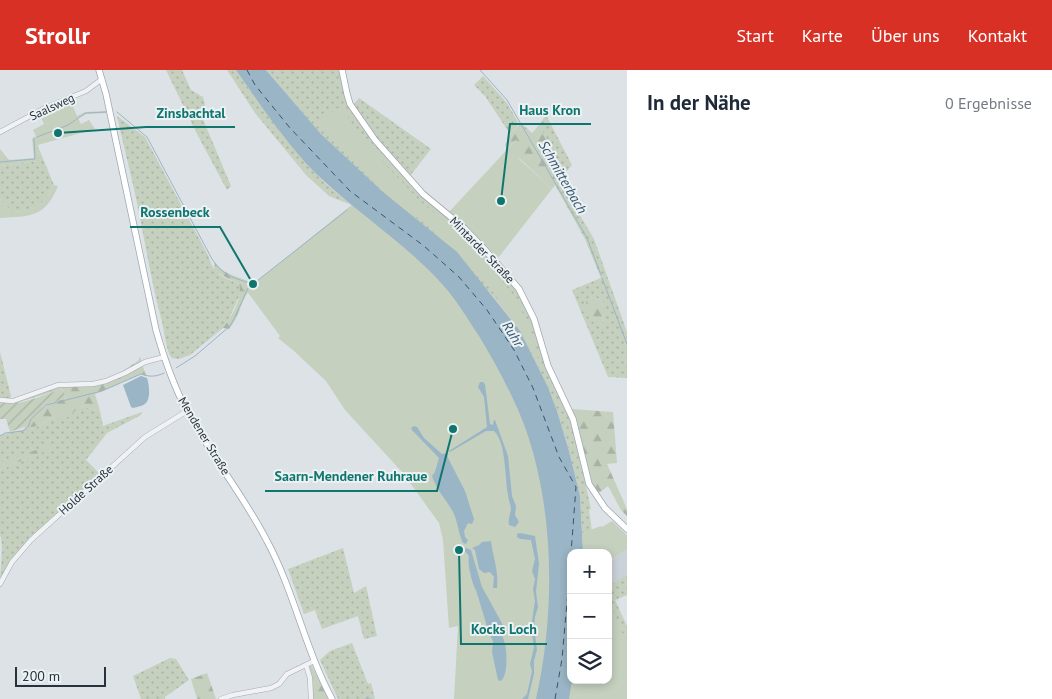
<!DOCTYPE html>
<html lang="de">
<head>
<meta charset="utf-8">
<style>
	body { margin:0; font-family:"PT Sans",sans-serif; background:#f2f2f3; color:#1f2937 }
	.controls { position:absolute; right:15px; bottom:15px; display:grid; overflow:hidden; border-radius:10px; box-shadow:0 2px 8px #0003 }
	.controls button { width:45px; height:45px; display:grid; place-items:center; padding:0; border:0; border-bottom:1px solid #e0e1e3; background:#fff; color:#1f2937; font:25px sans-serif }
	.scale { position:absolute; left:15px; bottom:12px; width:91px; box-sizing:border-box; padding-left:5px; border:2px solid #27323c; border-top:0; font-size:14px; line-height:18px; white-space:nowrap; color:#27323c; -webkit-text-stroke:4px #ecf1f4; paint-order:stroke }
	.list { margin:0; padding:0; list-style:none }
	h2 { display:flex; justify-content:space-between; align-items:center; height:65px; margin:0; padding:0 20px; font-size:21px }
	h2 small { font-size:16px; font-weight:400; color:#747a83 }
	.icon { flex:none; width:28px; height:28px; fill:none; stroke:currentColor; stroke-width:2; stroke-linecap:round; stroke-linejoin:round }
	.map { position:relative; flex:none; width:627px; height:629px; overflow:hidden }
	header { display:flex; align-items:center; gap:30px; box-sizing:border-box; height:70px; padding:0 25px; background:#d93025; color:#fff }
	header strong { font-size:24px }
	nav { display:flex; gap:28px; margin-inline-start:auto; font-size:18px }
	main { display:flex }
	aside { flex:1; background:#fff }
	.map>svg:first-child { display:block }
</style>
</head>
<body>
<header>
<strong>Strollr</strong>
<nav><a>Start</a><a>Karte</a><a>Über uns</a><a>Kontakt</a></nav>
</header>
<main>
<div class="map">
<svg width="627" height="629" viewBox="0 0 627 629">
	<defs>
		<pattern id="grass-dots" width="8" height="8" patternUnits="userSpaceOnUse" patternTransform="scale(1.25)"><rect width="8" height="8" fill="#c5d0bf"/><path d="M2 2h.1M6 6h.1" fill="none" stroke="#a9b3a5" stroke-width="1.8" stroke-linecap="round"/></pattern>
		<pattern id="forest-firs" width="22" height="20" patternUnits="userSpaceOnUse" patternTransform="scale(1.25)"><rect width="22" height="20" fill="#c5d0bf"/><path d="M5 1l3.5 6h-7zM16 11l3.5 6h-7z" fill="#a9b3a5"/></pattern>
		<pattern id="garden-furrows" width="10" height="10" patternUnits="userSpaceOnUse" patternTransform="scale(1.25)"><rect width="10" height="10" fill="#c5d0bf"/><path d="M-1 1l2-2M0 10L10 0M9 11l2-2" fill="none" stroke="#a9b3a5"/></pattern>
	</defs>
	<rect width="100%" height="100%" fill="#dde2e6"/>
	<path fill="#cbd1d8" d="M627 479V505L609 517 608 492Z"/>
	<g fill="url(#grass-dots)" fill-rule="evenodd">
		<path d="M166 0H182L191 20 203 27 205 35 202 47 231 116 227 120 196 62Z"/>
		<path d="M227 0H236L284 67 323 111 351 135 329 126 306 105 255 43Z"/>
		<path d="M266 0H341L349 34 418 121 470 166 496 193 523 228 569 343 588 415 586 416 591 439 589 440 592 461 582 463 580 426 569 381 557 341 548 317 520 261 491 224 321 64Z"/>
		<path d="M483 6 507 33 519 54 510 64 485 26 474 15Z"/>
		<path d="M359 28 431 79 410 106 373 66 353 35Z"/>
		<path d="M546 45 572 95 564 104 539 55Z"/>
		<path d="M117 46 145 67 208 185C215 206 220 205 239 214L241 222 229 249 223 258 190 285 179 289 172 288C166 282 164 258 161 248 152 214 146 178 139 143 133 111 124 79 117 46Z"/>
		<path d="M39 79 54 115C43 138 35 140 12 142L0 129V96L38 91Z"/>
		<path d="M559 110 594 169 627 262V308L608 307 572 220 601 208 585 169 555 115ZM590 227 601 229 603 233C602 240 605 247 603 254L592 251 587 229Z"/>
		<path d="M0 282 11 326 10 329 0 328Z"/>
		<path d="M81 336 100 341 103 356 142 342 141 345 107 363 86 390 101 405 26 473 0 512C0 501 4 473 0 465V400L58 375 0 393V365L42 355 52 347 64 349Z"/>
		<path d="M343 478 354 523 366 516 377 566 364 569 358 546 322 559 315 540 304 544 288 499Z"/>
		<path d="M627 505V525L615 530 627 556V591L608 561V516Z"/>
		<path d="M352 573 368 614 371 613 375 629H338L320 590 330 581Z"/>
		<path d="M170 588 176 589 189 610 165 627V629H141L133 606Z"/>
	</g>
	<g fill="url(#forest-firs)">
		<path d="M521 53 532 63 539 55 564 104 552 119 518 87 516 70 508 78 505 75 510 64Z"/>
		<path d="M215 192C224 206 241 206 255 215 241 225 241 246 229 259L223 258C232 246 243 228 239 214L214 201Z"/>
		<path d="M590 227 601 229C604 234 604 249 603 254L597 255C589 250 584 237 587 229Z"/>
		<path d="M140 286 142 295 147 306 141 304 95 324 100 341 81 336 64 350 52 347 42 355 23 359C28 355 28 351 32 346 44 335 51 333 67 328L62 319 13 334 3 333 52 317 90 316 115 306 138 291Z"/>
		<path d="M572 339 613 342 617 393 607 394 627 439V446L621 440 608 416 599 423 595 422 593 419Z"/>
		<path d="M58 372 59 375 0 400V393Z"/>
		<path d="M309 596H312L328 629H312Z"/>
		<path d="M207 603 216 629H197L191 609Z"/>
	</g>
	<g fill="#c5d0bf">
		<path d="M70 30 77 46 85 42 106 41V43L86 44 78 48 81 54 89 50 95 59 38 75 39 79 38 91 0 96V79L9 90 34 88 32 69 36 66 33 60 44 54 39 43Z"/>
		<path d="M341 36 359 65 361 64 384 93 419 130 452 158 502 211 516 228 533 265 540 298C523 264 504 234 480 206 448 170 408 141 373 110 353 92 335 72 316 53Z"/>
		<path d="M516 70 525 80 518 88 552 119 498 188 468 158 448 143Z"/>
		<path d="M54 115 58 116C45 148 30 146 0 148V129L12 142C35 140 44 137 54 115Z"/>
		<path d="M364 125 430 180 532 328 571 610H608V531L627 573V629H454L458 556 449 558 443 470 439 453 403 403 345 340 326 311 294 281 278 268 280 266 246 220Z"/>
		<path d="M612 451 627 465V479L608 492V483H583L582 463 601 456 602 457Z"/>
	</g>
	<path fill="url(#garden-furrows)" d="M62 319 67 328 45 335 30 349 27 356 10 362 6 349H0V331C16 339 44 324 62 319Z"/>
	<g fill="#9ab5c5">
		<path d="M236 0H266L321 64 383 122 457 182 520 261 548 317 557 341 569 381 580 426 583 483H571V610H572L569 629H536C555 545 555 443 526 360 514 327 497 296 479 266 467 248 456 229 442 214 407 175 363 147 325 112 290 80 263 38 236 0Z"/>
		<path d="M141 306 147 308C149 314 151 328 146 333 143 336 137 337 133 338L131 337 123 315Z"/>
		<path d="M480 312H483L485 314 490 354 493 355 494 350H495L508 386 512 426 516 436 515 445 519 452 515 457 509 455C508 448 510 446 511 439 511 435 508 429 508 424 505 409 506 371 494 361H486L450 382 449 381 487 357 484 327 478 317Z"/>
		<path d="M414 356 417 357 424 368 442 384 447 383 448 388 465 421 474 449 472 454 468 453 464 461 465 467 468 470 466 474 463 473C458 463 458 450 452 440 445 428 436 419 432 406L435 402 439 388 412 360 411 358Z"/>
		<path d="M520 463 535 466 539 494 536 522 538 537 535 547 534 557 537 580 534 591V604L528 629H522L527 624 532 601 530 594 534 577 531 558 535 531 533 519 535 509 532 501 535 489 531 470 520 469 517 467V464Z"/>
		<path d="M491 471C493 487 499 502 497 518H493L494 507 490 502 484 503 479 499 475 480 472 478 479 475 482 472Z"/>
		<path d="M466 478 471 480 482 517 503 555 500 558C501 564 504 569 505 574 507 583 508 605 501 611L498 610 492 582 493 571 489 563 476 520C472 514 467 492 469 486L464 480Z"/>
	</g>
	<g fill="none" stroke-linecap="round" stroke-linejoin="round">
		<g stroke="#9ab5c5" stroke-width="1">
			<path d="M480 0 507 30 587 168 601 205"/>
			<path d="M117 42 147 67 212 189C223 206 234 208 253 214"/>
			<path d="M37 67 68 55 86 43 106 42"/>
			<path d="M0 92 35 89 34 68"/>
			<path d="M602 208 627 274"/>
			<path d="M176 298 195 286 230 256 234 249 248 218 347 140"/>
			<path d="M0 366 5 363 23 361 28 357 31 349 46 335 102 321 141 304C149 307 156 307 164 303"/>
			<path d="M366 629H371"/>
		</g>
		<g stroke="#34566e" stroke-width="1" stroke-dasharray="6 5" stroke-linecap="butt">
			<path d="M247 0 255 15 290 58 350 121 424 176 459 207 487 240 514 280 533 318 559 387 576 417 571 483"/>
			<path d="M555 629 562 589 571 487"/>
		</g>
		<g stroke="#a3aab0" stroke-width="5.5">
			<g id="minor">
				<path d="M0 62 45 38 86 21 102 9"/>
				<path d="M0 330 13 331 58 315 93 314 106 311 125 303 145 292 164 287"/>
				<path d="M0 514 12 492 31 470 145 367 187 341"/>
				<path d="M306 595 310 608 311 629"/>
				<path d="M221 629 233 625 271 618 279 614 287 604 314 591"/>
			</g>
		</g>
		<g stroke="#9da8b1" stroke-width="7">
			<g id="major">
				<path d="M99 0 106 24 156 260C164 288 173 315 187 341 211 386 244 426 267 471 294 521 305 579 332 629"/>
				<path d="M342 0 347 24 350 34 375 70 423 124 464 158 487 182 519 219 534 249 548 296 573 349 589 414 605 438 627 459"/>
			</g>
		</g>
		<use href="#minor" stroke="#f0f2f5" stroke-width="4.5"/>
		<use href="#major" stroke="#fff" stroke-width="5.5"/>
	</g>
	<g text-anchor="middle" stroke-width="4" stroke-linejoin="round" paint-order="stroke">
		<g font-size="12" fill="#27323c" stroke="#ecf1f4">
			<text transform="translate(52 37) rotate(-25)" y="4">Saalsweg</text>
			<text transform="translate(482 180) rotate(46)" y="4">Mintarder Straße</text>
			<text transform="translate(204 366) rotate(59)" y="4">Mendener Straße</text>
			<text transform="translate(86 420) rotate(-42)" y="4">Holde Straße</text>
		</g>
		<g font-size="14" font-style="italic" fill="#34566e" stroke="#ecf1f4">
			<text transform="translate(563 107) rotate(60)" y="5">Schmitterbach</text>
			<text transform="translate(513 264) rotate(58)" y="5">Ruhr</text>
		</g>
	</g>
	<path fill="none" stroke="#0f766e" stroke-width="2" d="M501 131L510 54H591M58 63L146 57H235M253 214L220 157H130M453 359L437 421H265M459 480L461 574H547"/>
	<g fill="#0f766e" stroke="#ecf1f4" stroke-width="2">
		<circle cx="501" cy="131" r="5"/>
		<circle cx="58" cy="63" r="5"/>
		<circle cx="253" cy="214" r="5"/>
		<circle cx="453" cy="359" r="5"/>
		<circle cx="459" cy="480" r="5"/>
	</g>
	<g font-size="14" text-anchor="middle" font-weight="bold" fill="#0f766e" stroke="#ecf1f4" stroke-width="4" stroke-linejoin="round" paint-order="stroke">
		<text x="550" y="45">Haus Kron</text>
		<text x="191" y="48">Zinsbachtal</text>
		<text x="175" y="147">Rossenbeck</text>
		<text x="351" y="411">Saarn-Mendener Ruhraue</text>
		<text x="504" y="564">Kocks Loch</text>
	</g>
</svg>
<div class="controls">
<button>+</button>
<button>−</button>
<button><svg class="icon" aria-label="layers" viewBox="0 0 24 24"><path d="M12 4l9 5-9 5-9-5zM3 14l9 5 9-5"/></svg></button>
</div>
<div class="scale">200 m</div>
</div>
<aside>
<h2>In der Nähe<small>0 Ergebnisse</small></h2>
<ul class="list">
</ul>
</aside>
</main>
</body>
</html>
